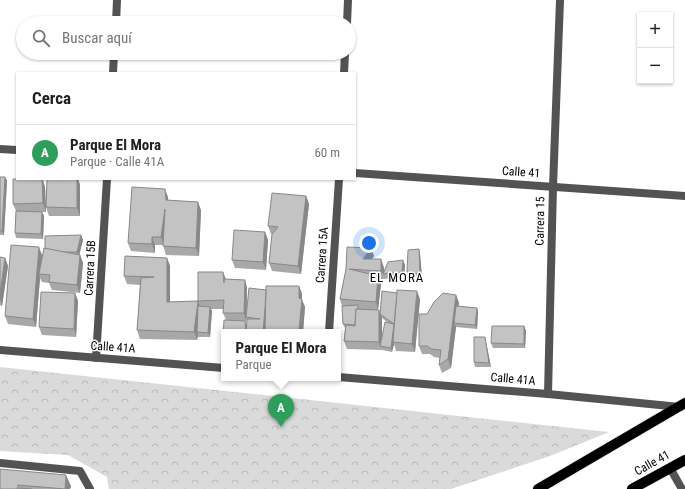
<!DOCTYPE html>
<html lang="es">
<head>
<meta charset="utf-8">
<style>
	body { margin:0; font-family:"Roboto Condensed",sans-serif; background:#f6f6f6; color:#202124 }
	.controls { position:absolute; right:12px; top:12px; display:grid; overflow:hidden; border-radius:0px; box-shadow:0 1px 3px #0004 }
	.controls button { width:36px; height:36px; display:grid; place-items:center; padding:0; border:0; border-bottom:1px solid #e0e0e0; background:#fff; color:#202124; font:20px sans-serif }
	.you { position:absolute; left:369px; top:243px; width:14px; height:14px; margin:-10px; border:3px solid #fff; border-radius:50%; background:#1a73e8; box-shadow:0 0 0 6px #1a73e833 }
	.badge { display:grid; place-items:center; width:26px; height:26px; border-radius:50%; background:#000; color:#fff; font-size:13px; font-weight:700 }
	.pin { position:absolute; translate:-50% -33px; filter:drop-shadow(0 1px 2px #0008) }
	.pin::after { content:''; position:absolute; top:21px; width:14px; height:12px; background:inherit; clip-path:polygon(0 0,100% 0,50% 100%) }
	.popup { position:absolute; left:221px; top:329px; width:120px; height:52px; box-sizing:border-box; display:grid; place-content:center; border-radius:0px; background:#fff; filter:drop-shadow(0 1px 3px #0005); font-size:13px; white-space:nowrap; color:#757577 }
	.popup b { font-size:15px; color:#202124 }
	.popup::after { content:''; position:absolute; left:50%; top:100%; margin-left:-8px; border:8px solid transparent; border-top-color:#fff }
	.list { margin:0; padding:0; list-style:none }
	h2 { display:flex; justify-content:space-between; align-items:center; height:52px; margin:0; padding:0 16px; font-size:17px }
	h2 small { font-size:13px; font-weight:400; color:#757577 }
	.list li { display:grid; grid-template-columns:26px 1fr auto; gap:12px; align-items:center; box-sizing:border-box; height:56px; padding:0 16px; border-top:1px solid #e0e0e0 }
	.list b { display:block; font-size:15px; white-space:nowrap }
	.list p { margin:0; font-size:13px; white-space:nowrap; color:#757577 }
	.list em { font-size:13px; font-style:normal; color:#757577 }
	.icon { flex:none; width:22px; height:22px; fill:none; stroke:currentColor; stroke-width:2; stroke-linecap:round; stroke-linejoin:round }
	.map { position:relative; flex:none; width:685px; height:489px; overflow:hidden }
	.search { position:absolute; background:#fff; box-shadow:0 1px 3px #0004; left:16px; top:16px; width:340px; height:44px; display:flex; align-items:center; gap:10px; box-sizing:border-box; padding:0 14px; border-radius:22px; color:#757577; font-size:15px }
	.panel { position:absolute; background:#fff; box-shadow:0 1px 3px #0004; left:16px; top:72px; width:340px; height:108px; border-radius:0px }
	.map>svg:first-child { display:block }
</style>
</head>
<body>
<div class="map">
<svg width="685" height="489" viewBox="0 0 685 489">
	<defs>
		<pattern id="forest-crowns" width="20" height="18" patternUnits="userSpaceOnUse"><rect width="20" height="18" fill="#dadada"/><path d="M2 6a3 3 0 1 1 6 0M12 15a3 3 0 1 1 6 0" fill="none" stroke="#b9b9b9"/></pattern>
	</defs>
	<rect width="100%" height="100%" fill="#fff"/>
	<path fill="url(#forest-crowns)" d="M0 367 609 432 550 456 451 489H109L107 477 68 455 0 451Z"/>
	<g fill="none" stroke-linecap="round" stroke-linejoin="round">
		<g stroke="#dbdbdb" stroke-width="11">
			<g id="primary">
				<path d="M538 489 685 403"/>
				<path d="M632 489 685 460"/>
			</g>
		</g>
		<path stroke="#535353" stroke-width="8" d="M670 468 682 489"/>
		<g stroke="#535353" stroke-width="8">
			<path d="M116 23 117 0"/>
			<path d="M347 23 348 0"/>
			<path d="M113 73 114 53"/>
			<path d="M344 73 345 53"/>
			<path d="M0 149 17 150"/>
			<path d="M355 173 685 196"/>
			<path d="M329 332 339 179"/>
			<path d="M0 350 224 368"/>
			<path d="M96 358 107 179"/>
			<path d="M338 377 548 394 680 407"/>
			<path d="M548 394 553 187 560 0"/>
			<path d="M0 463 80 471 90 489"/>
		</g>
		<use href="#primary" stroke="#000" stroke-width="10"/>
	</g>
	<g fill="#a8a8a8" fill-rule="evenodd">
		<path d="M0 177H5L7 181 4 235H0Z"/>
		<path d="M43 179 45 187 46 212H37H42L44 216 43 239 16 238 15 233 16 211 13 204Z"/>
		<path d="M47 179H78L80 185V216H49L46 207Z"/>
		<path d="M306 196 309 204 301 274 272 271 269 263 272 234H271L268 226Z"/>
		<path d="M168 197V200L201 210 199 256 166 255 163 245H155V253L131 251 128 243Z"/>
		<path d="M265 232 268 240 266 270 235 268 232 260Z"/>
		<path d="M81 235 83 240 79 255H80L83 263 80 293 52 290 49 283 42 282 40 278 36 327 8 324 5 316 42 255 45 249Z"/>
		<path d="M419 249 420 254 422 278 409 276 407 272Z"/>
		<path d="M125 256 167 258 170 266V302L198 301V272H223L226 279 245 280 247 288V315L249 288 266 290V286H299L302 294V300L305 307 303 332H224V342L223 339 224 320H226L223 313V309H211L212 311 210 337H198V335L197 340 140 339 137 330 140 285 127 284 124 276ZM247 319 246 327 245 321H246L247 318Z"/>
		<path d="M374 256 372 259H381L384 268V271L405 265 404 276 384 279H379L381 284 378 310 380 314 420 299 415 352 396 351 394 344 392 352 382 350 347 349 344 341 345 328 343 324 342 306 340 299 346 269ZM382 318 388 323 382 338Z"/>
		<path d="M0 257 5 258 8 266 2 306 0 305Z"/>
		<path d="M75 293 78 301 76 337 42 335 39 327Z"/>
		<path d="M456 295 459 303 458 306 477 308 478 312 477 329 456 327 451 368 442 373 439 365 440 358 434 357 430 354H422L419 346 427 314Z"/>
		<path d="M524 326 526 331 525 348H493L491 343Z"/>
		<path d="M486 342 491 367H475L474 362Z"/>
		<path d="M0 469 71 486 70 489H0Z"/>
	</g>
	<g fill="#888">
		<path d="M5 177 7 181 4 235 2 231Z"/>
		<path d="M42 179 45 187 46 212 43 203Z"/>
		<path d="M77 179H78L80 185V216L77 208Z"/>
		<path d="M165 189 168 197 169 208 166 200Z"/>
		<path d="M306 196 309 204 301 274 298 266Z"/>
		<path d="M198 202 201 210 199 256 196 248Z"/>
		<path d="M165 209 164 245 161 237Z"/>
		<path d="M42 212 44 216 43 239 41 234Z"/>
		<path d="M265 232 268 240 266 270 263 262Z"/>
		<path d="M81 235 83 240 79 256 77 252Z"/>
		<path d="M152 237 155 245V253L152 244Z"/>
		<path d="M39 247 42 255 39 274 40 278 36 327 33 319Z"/>
		<path d="M371 248 374 256 366 267 363 259Z"/>
		<path d="M419 249 420 254 422 278 420 274Z"/>
		<path d="M80 255 83 263 80 293 77 285Z"/>
		<path d="M5 258 8 266 2 306 0 299V294Z"/>
		<path d="M167 258 170 266V310L167 302Z"/>
		<path d="M381 259 384 268V274H383L381 271Z"/>
		<path d="M403 260 405 265 404 276 402 272Z"/>
		<path d="M223 272 226 281 224 283Z"/>
		<path d="M378 276 381 284 378 310 376 302Z"/>
		<path d="M245 280 247 288 246 321 244 313Z"/>
		<path d="M299 286 302 294V300L305 307 303 332H300L299 330Z"/>
		<path d="M267 290 265 332H263Z"/>
		<path d="M417 291 420 299 415 352 412 344Z"/>
		<path d="M75 293 78 301 76 337 74 329Z"/>
		<path d="M399 293 393 342 394 344 392 352 391 348Z"/>
		<path d="M456 295 459 303 456 323H454L456 327 451 368 448 359Z"/>
		<path d="M198 301 201 309 197 332 198 335 197 340 194 332Z"/>
		<path d="M210 307 212 311 210 337 208 333Z"/>
		<path d="M477 308 478 312 477 329 475 325Z"/>
		<path d="M379 310 382 318V346H380L379 342Z"/>
		<path d="M524 326 526 331 525 348 524 344Z"/>
		<path d="M485 337 491 367 489 363Z"/>
		<path d="M66 475 71 486 70 489H65Z"/>
	</g>
	<g fill="#c3c3c3" stroke="#888">
		<path d="M0 177H5L2 231H0Z"/>
		<path d="M13 179H42L43 203 13 204Z"/>
		<path d="M47 179H77V208L46 207Z"/>
		<path d="M132 187 165 189 166 200 198 202 196 248 163 246 165 209 161 237H152V244L128 243Z"/>
		<path d="M272 193 306 196 298 266 269 263 272 234 278 227 268 226Z"/>
		<path d="M16 211 42 212 41 234 15 233Z"/>
		<path d="M234 230 265 232 263 262 232 260Z"/>
		<path d="M81 235 77 252H63L45 249V236Z"/>
		<path d="M11 245 39 247 33 319 5 316Z"/>
		<path d="M347 247 371 248 363 259H381V271L349 269 378 276 376 302 340 299 346 269Z"/>
		<path d="M44 248 80 255 77 285 49 282 50 275 39 274Z"/>
		<path d="M419 249 420 274 407 272 408 250Z"/>
		<path d="M125 256 167 258V302L198 301V272H223L224 283V279L245 280 244 313H223L224 300 198 301 194 332 137 330 141 278 154 277 124 276Z"/>
		<path d="M0 257 5 258 0 294Z"/>
		<path d="M403 260 402 272 383 274 388 262Z"/>
		<path d="M266 286H299V298L302 299 299 330 302 331 301 332H265Z"/>
		<path d="M249 288 266 290 265 308 263 332H246L247 319H260L246 317Z"/>
		<path d="M397 290 417 291 412 344 393 342Z"/>
		<path d="M382 291 397 293 394 324 380 314Z"/>
		<path d="M41 292 75 293 74 329 39 327Z"/>
		<path d="M443 293 456 295 448 359 439 365 441 350 431 349 427 346H419V314H427L434 302Z"/>
		<path d="M358 305V309H356L355 325 343 324 342 306Z"/>
		<path d="M198 306 210 307 208 333 197 332Z"/>
		<path d="M456 306 477 308 475 325 454 323Z"/>
		<path d="M356 309 379 310V342L344 341 346 325 355 326Z"/>
		<path d="M224 320 245 321 246 332H224V339H223Z"/>
		<path d="M385 322 394 324 391 348 380 346Z"/>
		<path d="M492 326H524V344L491 343Z"/>
		<path d="M474 337H485L489 363 474 362Z"/>
		<path d="M0 469 66 475 65 489 18 485 17 489H0Z"/>
		<path d="M19 488 32 489H19Z"/>
	</g>
	<g text-anchor="middle" stroke-width="3" stroke-linejoin="round" paint-order="stroke">
		<g font-size="12" fill="#000" stroke="#fff">
			<text transform="translate(521 172) rotate(4)" y="4">Calle 41</text>
			<text transform="translate(540 221) rotate(-89)" y="4">Carrera 15</text>
			<text transform="translate(322 255) rotate(-86)" y="4">Carrera 15A</text>
			<text transform="translate(90 268) rotate(-87)" y="4">Carrera 15B</text>
			<text transform="translate(113 347) rotate(4)" y="4">Calle 41A</text>
			<text transform="translate(513 379) rotate(5)" y="4">Calle 41A</text>
			<text transform="translate(652 463) rotate(-29)" y="4">Calle 41</text>
		</g>
		<g font-size="13" letter-spacing="1" fill="#000" stroke="#fff">
			<text x="397" y="282">EL MORA</text>
		</g>
	</g>
</svg>
<div class="controls">
<button>+</button>
<button>−</button>
</div>
<div class="you"></div>
<div class="pin badge" style="left:281px;top:427px;background:#2e9e5b">A</div>
<div class="popup"><b>Parque El Mora</b>Parque</div>
<div class="search"><svg class="icon" aria-label="search" viewBox="0 0 24 24"><circle cx="10" cy="10" r="6"/><path d="M15 15l6 6"/></svg>Buscar aquí</div>
<section class="panel">
<h2>Cerca<small></small></h2>
<ul class="list">
<li><span class="badge" style="background:#2e9e5b">A</span><div><b>Parque El Mora</b><p>Parque · Calle 41A</p></div><em>60 m</em></li>
</ul>
</section>
</div>
</body>
</html>
